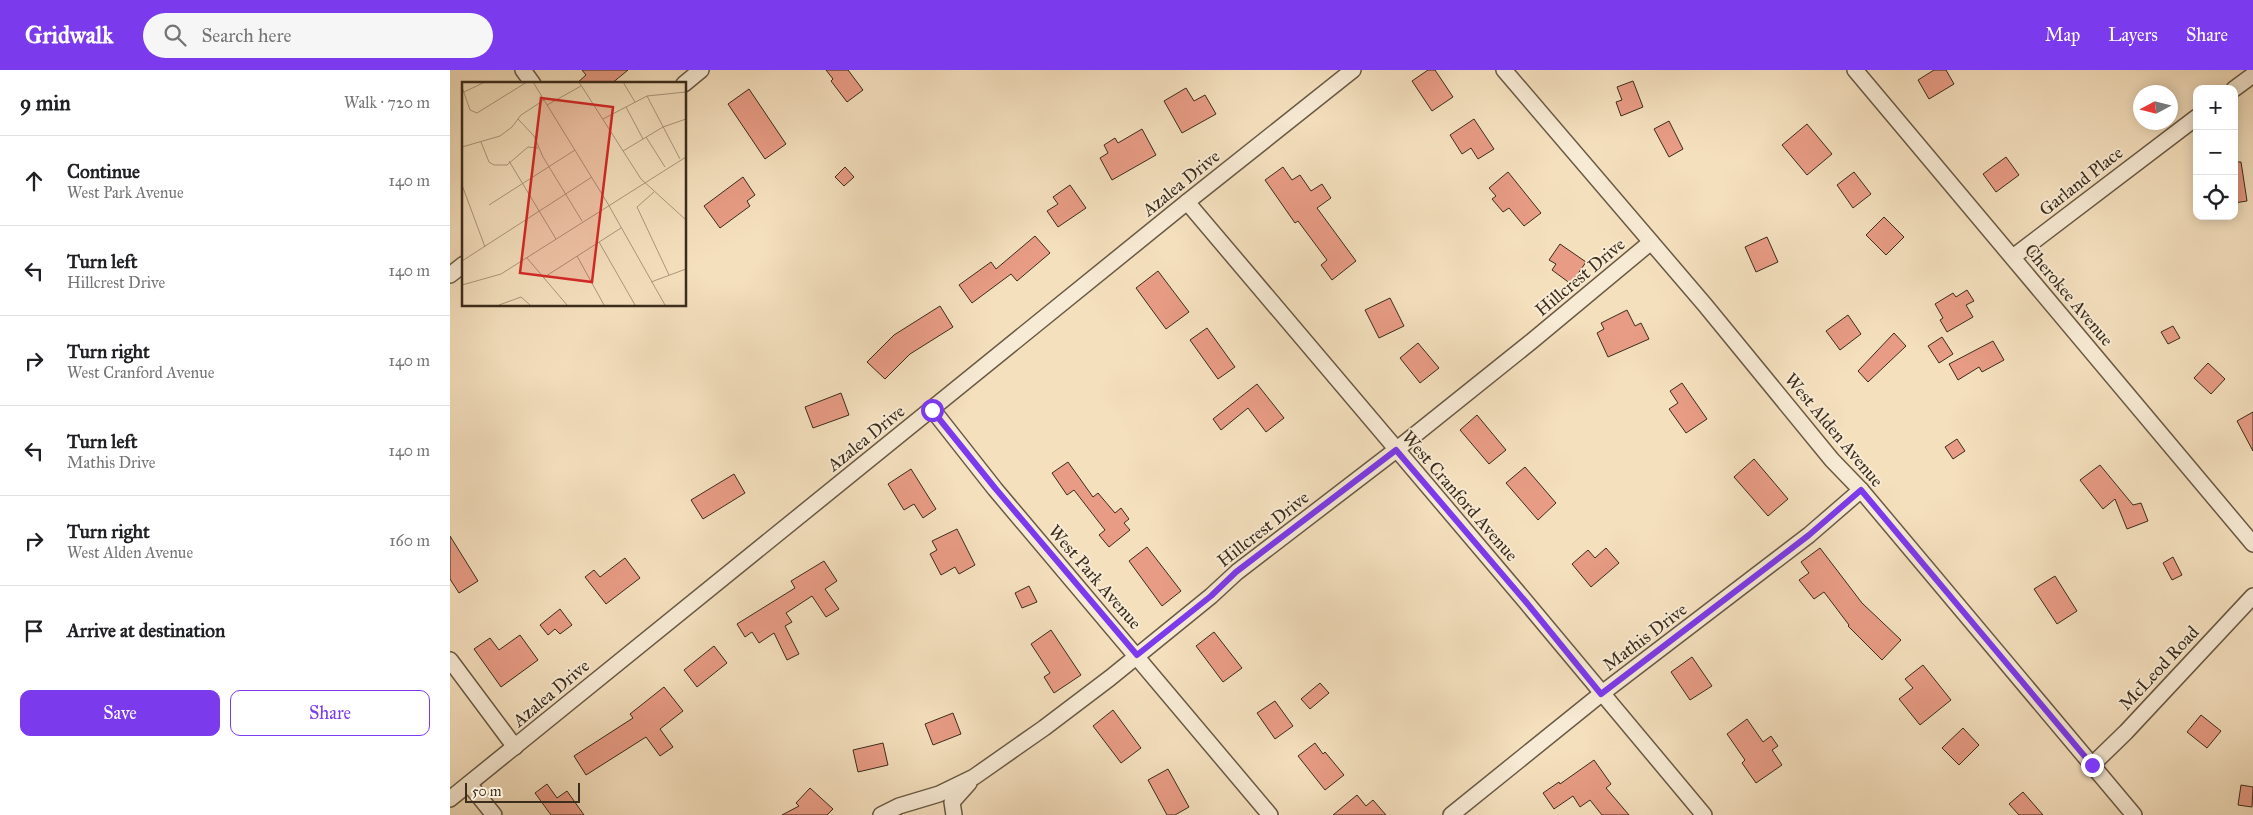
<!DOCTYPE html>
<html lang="en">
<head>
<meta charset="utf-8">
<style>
	body { margin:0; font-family:"IM FELL Great Primer",serif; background:#f6f6f6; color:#202124 }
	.controls { position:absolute; right:15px; top:15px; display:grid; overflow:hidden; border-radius:10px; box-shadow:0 2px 12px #0003 }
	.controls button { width:45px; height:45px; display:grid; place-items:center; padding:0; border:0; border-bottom:1px solid #e0e0e0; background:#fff; color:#202124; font:25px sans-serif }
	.compass { position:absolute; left:1683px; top:15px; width:45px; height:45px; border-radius:50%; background:#fff; box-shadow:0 2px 12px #0003; rotate:263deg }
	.scale { position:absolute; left:15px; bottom:12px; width:115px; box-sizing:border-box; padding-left:5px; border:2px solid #3b2c1c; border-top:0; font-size:14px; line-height:18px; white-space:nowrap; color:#3b2c1c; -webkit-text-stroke:4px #f8ebd5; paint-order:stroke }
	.stop { position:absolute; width:15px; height:15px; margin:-11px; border:4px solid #7c3aed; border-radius:50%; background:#fff }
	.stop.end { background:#7c3aed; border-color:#fff; box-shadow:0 1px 5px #0008 }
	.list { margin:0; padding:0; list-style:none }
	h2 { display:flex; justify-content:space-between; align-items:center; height:65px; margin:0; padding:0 20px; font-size:21px }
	h2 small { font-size:16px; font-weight:400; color:#757577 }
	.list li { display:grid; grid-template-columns:32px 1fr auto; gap:15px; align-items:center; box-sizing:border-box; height:90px; padding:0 20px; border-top:1px solid #e0e0e0 }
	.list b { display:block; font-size:19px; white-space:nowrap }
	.list p { margin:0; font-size:16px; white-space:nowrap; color:#757577 }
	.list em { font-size:16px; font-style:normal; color:#757577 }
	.actions { display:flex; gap:10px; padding:15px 20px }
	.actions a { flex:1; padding:11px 0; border:1px solid #7c3aed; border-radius:10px; text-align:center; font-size:18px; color:#7c3aed }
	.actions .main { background:#7c3aed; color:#fff }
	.icon { flex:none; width:28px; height:28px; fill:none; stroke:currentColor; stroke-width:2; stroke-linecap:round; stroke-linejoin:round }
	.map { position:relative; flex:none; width:1803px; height:745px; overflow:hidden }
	header { display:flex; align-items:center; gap:30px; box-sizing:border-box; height:70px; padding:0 25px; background:#7c3aed; color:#fff }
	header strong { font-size:24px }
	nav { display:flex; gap:28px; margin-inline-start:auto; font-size:18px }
	.search { width:350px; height:45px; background:#f6f6f6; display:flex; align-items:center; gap:12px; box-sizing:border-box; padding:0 18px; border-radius:28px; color:#757577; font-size:19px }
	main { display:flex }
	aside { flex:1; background:#fff }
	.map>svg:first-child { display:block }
</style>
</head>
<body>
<header>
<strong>Gridwalk</strong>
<div class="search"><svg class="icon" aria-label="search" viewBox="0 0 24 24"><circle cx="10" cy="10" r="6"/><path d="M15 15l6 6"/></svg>Search here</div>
<nav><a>Map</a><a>Layers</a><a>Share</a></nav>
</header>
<main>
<aside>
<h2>9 min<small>Walk · 720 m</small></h2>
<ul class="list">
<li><svg class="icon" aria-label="ahead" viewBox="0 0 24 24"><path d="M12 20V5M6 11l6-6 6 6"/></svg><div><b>Continue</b><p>West Park Avenue</p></div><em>140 m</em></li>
<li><svg class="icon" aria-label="left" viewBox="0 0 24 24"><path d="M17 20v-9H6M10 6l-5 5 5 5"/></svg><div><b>Turn left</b><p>Hillcrest Drive</p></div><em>140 m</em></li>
<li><svg class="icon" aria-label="right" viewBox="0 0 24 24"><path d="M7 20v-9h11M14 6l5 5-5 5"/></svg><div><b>Turn right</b><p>West Cranford Avenue</p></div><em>140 m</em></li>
<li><svg class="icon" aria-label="left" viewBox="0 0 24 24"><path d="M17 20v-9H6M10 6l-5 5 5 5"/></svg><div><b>Turn left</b><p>Mathis Drive</p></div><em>140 m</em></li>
<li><svg class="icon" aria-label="right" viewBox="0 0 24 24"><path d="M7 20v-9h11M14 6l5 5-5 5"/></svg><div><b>Turn right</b><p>West Alden Avenue</p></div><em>160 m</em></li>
<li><svg class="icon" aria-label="arrive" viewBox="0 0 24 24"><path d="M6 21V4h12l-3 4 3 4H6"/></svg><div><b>Arrive at destination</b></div></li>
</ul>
<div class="actions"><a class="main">Save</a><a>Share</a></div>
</aside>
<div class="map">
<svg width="1803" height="745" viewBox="0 0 1803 745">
	<rect width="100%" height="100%" fill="#f5e0be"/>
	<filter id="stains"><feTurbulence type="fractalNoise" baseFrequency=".004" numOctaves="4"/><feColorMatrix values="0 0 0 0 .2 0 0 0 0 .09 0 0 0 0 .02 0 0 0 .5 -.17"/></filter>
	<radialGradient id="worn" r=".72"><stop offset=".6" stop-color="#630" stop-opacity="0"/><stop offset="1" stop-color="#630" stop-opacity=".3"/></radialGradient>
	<g fill="#e89c85" stroke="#3b2c1c">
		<path d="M132 0H178L161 14H126L136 5Z"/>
		<path d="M376 0H398L413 20 397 32 381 11 383 9Z"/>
		<path d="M978 0H985L1003 27 982 41 962 11Z"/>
		<path d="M1484 0H1496L1504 14 1479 29 1468 10Z"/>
		<path d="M1183 11 1193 37 1171 46 1166 32 1172 30 1167 17Z"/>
		<path d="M736 18 744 31 755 25 766 44 732 63 714 31Z"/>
		<path d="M299 19 336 74 315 89 278 34Z"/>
		<path d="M1024 49 1044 79 1028 89 1021 78 1012 84 1000 65Z"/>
		<path d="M1219 51 1233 79 1219 87 1204 59Z"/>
		<path d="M1357 54 1382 84 1357 105 1332 75Z"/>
		<path d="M692 59 706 85 662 110 650 88 658 83 654 75 665 68 668 73Z"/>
		<path d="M1556 87 1569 105 1546 122 1533 104Z"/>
		<path d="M1784 92H1791L1797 131 1784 133Z"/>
		<path d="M395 97 404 107 394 116 385 107Z"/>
		<path d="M833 97 842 110 850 105 861 121 872 114 881 128 867 138 906 191 882 210 871 195 877 190 848 151 845 153 815 110Z"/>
		<path d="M1058 102 1091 143 1074 156 1059 138 1053 142 1042 129 1046 126 1039 118Z"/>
		<path d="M1404 102 1421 124 1403 138 1387 115Z"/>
		<path d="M293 107 305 125 297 131 300 136 270 158 254 136Z"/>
		<path d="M620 115 636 138 608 157 597 141 608 134 603 127Z"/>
		<path d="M1434 147 1454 167 1436 185 1416 165Z"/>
		<path d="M585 166 600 183 567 211 561 204 522 233 509 215 541 192 546 199Z"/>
		<path d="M1317 167 1328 192 1306 202 1295 177Z"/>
		<path d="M1110 174 1136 192 1121 214 1102 200 1106 194 1099 190Z"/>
		<path d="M708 201 739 242 716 259 686 218Z"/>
		<path d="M1517 220 1524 231 1516 235 1523 247 1497 262 1490 250 1493 248 1485 234 1503 223 1506 227Z"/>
		<path d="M940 228 954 256 929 268 915 240Z"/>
		<path d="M490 236 503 257 460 284 435 309 417 292 444 265Z"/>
		<path d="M1177 240 1185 256 1191 253 1199 269 1158 287 1147 263 1154 259 1151 253Z"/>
		<path d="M1398 245 1411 264 1390 280 1376 261Z"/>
		<path d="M1723 256 1730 268 1718 274 1711 262Z"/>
		<path d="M757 258 785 297 768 309 740 270Z"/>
		<path d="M1444 263 1456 276 1418 312 1408 301Z"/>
		<path d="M1492 267 1503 284 1489 293 1478 276Z"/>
		<path d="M1543 271 1554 290 1532 302 1529 297 1508 310 1499 294Z"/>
		<path d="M968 273 989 298 970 313 950 288Z"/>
		<path d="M1758 293 1775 309 1761 324 1744 308Z"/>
		<path d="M1232 313 1257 349 1236 363 1219 339 1228 333 1220 321Z"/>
		<path d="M807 314 834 348 816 362 798 338 771 360 763 349Z"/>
		<path d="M391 323 399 345 363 358 355 337Z"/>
		<path d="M1803 342V381L1787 351Z"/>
		<path d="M1027 345 1056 380 1039 394 1010 360Z"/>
		<path d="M1507 369 1515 381 1503 389 1495 377Z"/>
		<path d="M1304 389 1338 429 1318 446 1284 407Z"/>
		<path d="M618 392 643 427 648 423 665 443 671 438 679 449 674 453 680 460 659 477 649 465 655 460 624 420 617 425 602 403Z"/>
		<path d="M1650 395 1683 435 1691 433 1698 451 1677 459 1665 429 1653 439 1630 410Z"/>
		<path d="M1075 397 1106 433 1088 450 1056 413Z"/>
		<path d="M461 399 486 439 473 448 464 434 454 440 438 414Z"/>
		<path d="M284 404 295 423 253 449 241 430Z"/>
		<path d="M507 459 525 495 509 504 505 497 491 505 480 484 487 480 482 471Z"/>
		<path d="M0 466 28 511 9 523 0 509Z"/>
		<path d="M697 477 731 521 712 536 679 491Z"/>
		<path d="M1156 478 1169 493 1141 517 1122 494 1138 480 1145 488Z"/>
		<path d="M1370 478 1412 533 1451 570 1432 590 1398 556 1399 555 1374 522 1364 529 1349 510 1359 503 1351 492Z"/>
		<path d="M1723 487 1732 505 1722 510 1713 493Z"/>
		<path d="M175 488 190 508 156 534 135 507 144 500 150 507Z"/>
		<path d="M374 491 387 511 375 519 389 539 376 547 362 526 336 543 342 552 335 556 349 584 337 590 324 563 309 573 302 562 295 567 287 554 345 518 341 511Z"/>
		<path d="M1605 506 1627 541 1607 554 1584 519Z"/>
		<path d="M579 516 587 532 572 538 565 523Z"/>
		<path d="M110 539 122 555 110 564 105 559 98 565 90 555Z"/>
		<path d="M601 560 631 605 604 623 594 607 600 603 581 574Z"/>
		<path d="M764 562 792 598 773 612 746 576Z"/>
		<path d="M70 565 88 590 51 617 24 579 40 568 49 580Z"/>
		<path d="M264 576 277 593 247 617 234 600Z"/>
		<path d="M1242 587 1262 616 1240 630 1221 602Z"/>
		<path d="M1473 595 1501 630 1470 655 1449 629 1463 618 1455 609Z"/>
		<path d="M870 613 879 623 860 639 851 629Z"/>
		<path d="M214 617 233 641 210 659 223 677 210 686 196 667 136 705 124 686 183 648 180 644Z"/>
		<path d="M825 631 843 656 825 669 807 643Z"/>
		<path d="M663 640 691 678 671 693 643 656Z"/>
		<path d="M503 643 511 664 483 675 475 654Z"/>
		<path d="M1751 645 1771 661 1757 678 1737 662Z"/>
		<path d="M1297 649 1313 672 1321 666 1328 676 1322 680 1332 695 1306 713 1292 693 1295 690 1277 664Z"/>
		<path d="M1513 658 1529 675 1509 695 1492 678Z"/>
		<path d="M433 673 438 695 408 702 403 680Z"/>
		<path d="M865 673 873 684 875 682 894 705 875 720 848 686Z"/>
		<path d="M1144 690 1161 714 1156 718 1179 745H1152L1140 730 1130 737 1123 726 1104 739 1093 723 1109 712 1110 714Z"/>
		<path d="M718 699 739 737 725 745H717L698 710Z"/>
		<path d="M97 714 107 728 117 721 134 745H101L85 723Z"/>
		<path d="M1791 715 1803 717 1802 737 1788 735Z"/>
		<path d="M360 718 383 739 377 745H332L349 736 346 733Z"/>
		<path d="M1573 722 1593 745H1569L1559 734Z"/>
		<path d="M907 725 916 736 923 730 936 745H883Z"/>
	</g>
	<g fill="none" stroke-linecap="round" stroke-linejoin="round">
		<g stroke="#6a5944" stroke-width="18">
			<g id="minor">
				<path d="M73 0 83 14"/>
				<path d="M1054 0 1255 235 1382 390 1411 420 1684 745"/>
				<path d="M1405 0 1803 474"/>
				<path d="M234 14 251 0"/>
				<path d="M1784 19 1803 5"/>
				<path d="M737 132 1076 532 1254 745"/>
				<path d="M1563 187 1747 47"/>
				<path d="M0 205 14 194"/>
				<path d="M482 339 545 419 820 745"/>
				<path d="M0 590 65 677"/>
				<path d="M1642 695 1676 662 1803 526"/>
				<path d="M19 714 44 745"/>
				<path d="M0 729 737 132 903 0"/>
				<path d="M431 745 449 736 489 724 524 707 594 658 660 608 761 526 787 502 946 380 1082 271 1201 172"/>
				<path d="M504 745 502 732 519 713"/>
				<path d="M1001 745 1151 624 1359 465 1411 420"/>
			</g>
		</g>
		<use href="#minor" stroke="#f8ebd5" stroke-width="15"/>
	</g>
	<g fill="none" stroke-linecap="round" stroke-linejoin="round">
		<path stroke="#7c3aed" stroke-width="6" d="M482 340 545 418 687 585 761 526 786 502 946 380 1076 532 1151 624 1359 465 1411 420 1642 695"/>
	</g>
	<g text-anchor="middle" stroke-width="4" stroke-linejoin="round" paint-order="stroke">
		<g font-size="18" fill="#3b2c1c" stroke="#f8ebd5">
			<text transform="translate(1631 111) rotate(-38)" y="6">Garland Place</text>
			<text transform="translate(731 113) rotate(-39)" y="6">Azalea Drive</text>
			<text transform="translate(1130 207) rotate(-40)" y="6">Hillcrest Drive</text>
			<text transform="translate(1619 225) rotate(50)" y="6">Cherokee Avenue</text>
			<text transform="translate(1384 360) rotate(50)" y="6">West Alden Avenue</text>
			<text transform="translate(416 368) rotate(-39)" y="6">Azalea Drive</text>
			<text transform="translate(1010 426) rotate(49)" y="6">West Cranford Avenue</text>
			<text transform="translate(813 459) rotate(-38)" y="6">Hillcrest Drive</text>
			<text transform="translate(645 507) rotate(49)" y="6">West Park Avenue</text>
			<text transform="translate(1195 567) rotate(-37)" y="6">Mathis Drive</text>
			<text transform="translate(1709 598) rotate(-47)" y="6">McLeod Road</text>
			<text transform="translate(101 623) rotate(-40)" y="6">Azalea Drive</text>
		</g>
	</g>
	<g transform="translate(12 12)">
		<rect width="224" height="224" fill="#f5e0be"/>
		<path fill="none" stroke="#ab987d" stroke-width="1" d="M71 0 146 122 203 223M117 0 179 97 224 138M161 0 173 20M0 5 8 28 15 31 65 0M2 10 23 0M185 14 218 77M85 23 119 4M164 25 181 57M56 37 72 54 81 75 120 139M141 37 185 14 224 10M184 55 203 85M19 60 27 80 32 83H45L66 65 76 66M0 65 38 54 50 45 59 33 82 18M161 69 201 45 224 37M47 79 94 157M0 103 23 165M192 110 175 125 207 193M27 123 113 68M137 160 173 223M115 174 142 223M65 176 105 223M0 179 130 95M81 196 159 146M189 200 224 187M0 203 39 192 224 75M37 223 59 215 68 223"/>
		<path fill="#d62828" fill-opacity="0.15" stroke="#d62828" stroke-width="2.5" d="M79 16 151 25 130 200 58 191Z"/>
		<rect width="224" height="224" fill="none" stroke="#3b2c1c" stroke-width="2.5"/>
	</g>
	<rect width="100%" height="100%" filter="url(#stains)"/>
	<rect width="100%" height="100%" fill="url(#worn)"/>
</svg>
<div class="controls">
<button>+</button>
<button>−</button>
<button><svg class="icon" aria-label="locate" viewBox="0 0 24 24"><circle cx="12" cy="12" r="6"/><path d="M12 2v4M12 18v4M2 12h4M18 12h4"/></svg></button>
</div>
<svg class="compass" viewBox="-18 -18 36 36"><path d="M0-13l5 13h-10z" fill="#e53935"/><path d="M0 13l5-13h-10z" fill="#757577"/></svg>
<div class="scale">50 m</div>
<div class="stop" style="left:482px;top:340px"></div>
<div class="stop end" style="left:1642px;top:695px"></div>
</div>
</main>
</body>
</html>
